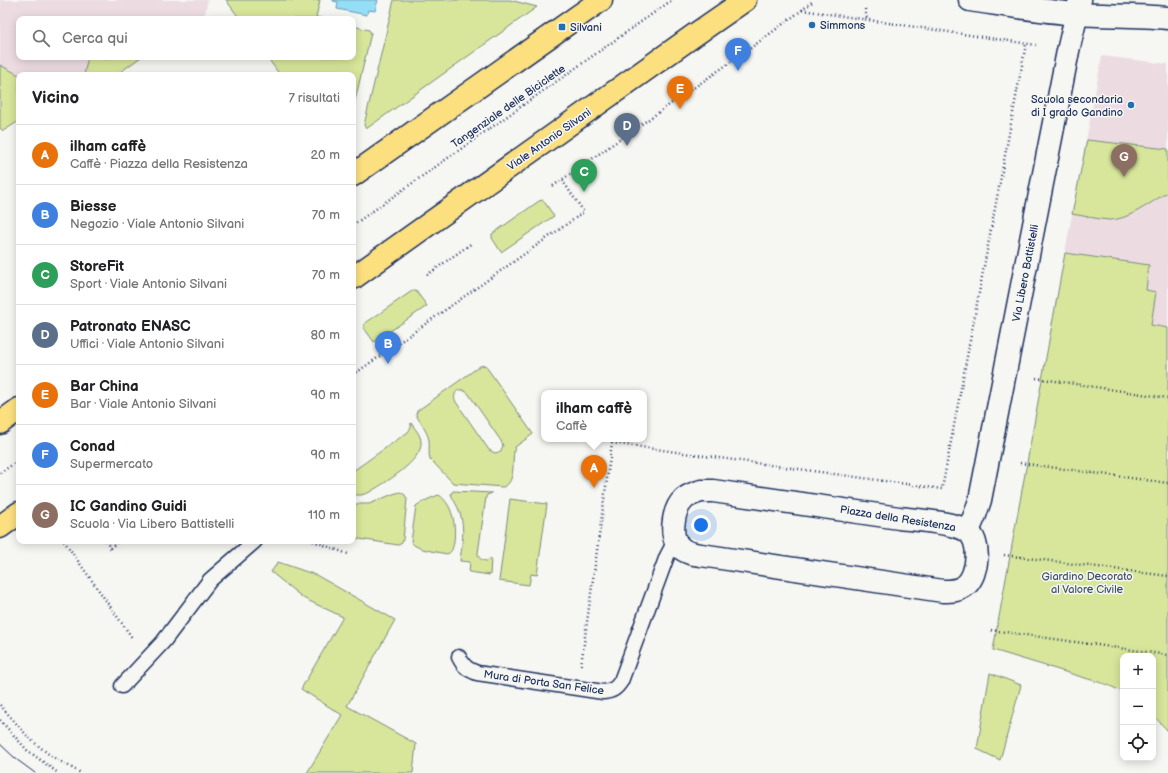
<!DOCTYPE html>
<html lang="it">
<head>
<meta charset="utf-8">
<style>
	body { margin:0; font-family:"Balsamiq Sans",sans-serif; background:#f2f2f2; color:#202124 }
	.controls { position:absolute; right:12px; bottom:12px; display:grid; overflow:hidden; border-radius:8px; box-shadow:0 2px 10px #0003 }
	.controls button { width:36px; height:36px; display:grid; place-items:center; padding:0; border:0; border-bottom:1px solid #e0e0e0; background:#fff; color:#202124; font:20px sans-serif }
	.you { position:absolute; left:701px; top:525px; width:14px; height:14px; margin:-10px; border:3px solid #fff; border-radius:50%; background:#1a73e8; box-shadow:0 0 0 6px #1a73e833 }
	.badge { display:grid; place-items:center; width:26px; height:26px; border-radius:50%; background:#1f6fb2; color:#fff; font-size:13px; font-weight:700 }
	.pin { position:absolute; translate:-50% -33px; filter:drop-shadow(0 1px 2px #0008) }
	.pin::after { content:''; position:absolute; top:21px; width:14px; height:12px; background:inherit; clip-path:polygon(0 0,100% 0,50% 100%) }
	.popup { position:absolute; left:541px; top:390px; width:106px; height:52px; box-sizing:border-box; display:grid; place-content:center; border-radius:8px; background:#fff; filter:drop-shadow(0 1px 3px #0005); font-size:13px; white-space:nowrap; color:#757577 }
	.popup b { font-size:15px; color:#202124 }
	.popup::after { content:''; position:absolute; left:50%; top:100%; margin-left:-8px; border:8px solid transparent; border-top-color:#fff }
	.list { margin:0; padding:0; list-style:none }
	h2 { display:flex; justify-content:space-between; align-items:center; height:52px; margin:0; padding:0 16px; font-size:17px }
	h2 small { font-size:13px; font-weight:400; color:#757577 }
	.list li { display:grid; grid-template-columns:26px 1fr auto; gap:12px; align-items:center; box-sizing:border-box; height:60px; padding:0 16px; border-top:1px solid #e0e0e0 }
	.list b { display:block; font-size:15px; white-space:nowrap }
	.list p { margin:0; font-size:13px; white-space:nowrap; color:#757577 }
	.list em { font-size:13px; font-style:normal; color:#757577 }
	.icon { flex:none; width:22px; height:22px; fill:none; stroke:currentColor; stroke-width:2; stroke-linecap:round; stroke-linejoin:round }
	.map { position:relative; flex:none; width:1168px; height:773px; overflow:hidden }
	.search { position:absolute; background:#fff; box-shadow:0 2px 10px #0003; left:16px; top:16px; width:340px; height:44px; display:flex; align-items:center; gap:10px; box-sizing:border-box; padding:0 14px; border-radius:8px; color:#757577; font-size:15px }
	.panel { position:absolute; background:#fff; box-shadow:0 2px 10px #0003; left:16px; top:72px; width:340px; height:472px; border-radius:8px }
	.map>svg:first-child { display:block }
</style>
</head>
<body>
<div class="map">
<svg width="1168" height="773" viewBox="0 0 1168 773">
	<rect width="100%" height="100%" fill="#f6f6f2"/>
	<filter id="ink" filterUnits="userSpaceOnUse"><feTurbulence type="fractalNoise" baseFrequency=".025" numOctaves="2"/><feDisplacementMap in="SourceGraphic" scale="8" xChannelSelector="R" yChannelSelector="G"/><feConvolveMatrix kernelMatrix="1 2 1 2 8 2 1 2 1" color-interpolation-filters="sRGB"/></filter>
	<g filter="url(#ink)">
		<g fill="#ecdce2">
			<path d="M0 0H208L205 13 196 19H19V57H141L116 75H19L0 65Z"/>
			<path d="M1102 56 1168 64V358L1048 342Z"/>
		</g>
		<g fill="#d7e69a" stroke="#798a7c" fill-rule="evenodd">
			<path d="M226 0H320L316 17 325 19H240Z"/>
			<path d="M394 0H510L537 7 366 129 364 125Z"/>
			<path d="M353 26 369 30 371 33 353 109V75H280L267 57H353Z"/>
			<path d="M88 57 108 59 110 57H141L116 75H84Z"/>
			<path d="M0 65 19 75V121L3 131 0 128Z"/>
			<path d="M1087 140 1168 149V192C1151 202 1129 220 1109 220 1097 219 1084 216 1072 214Z"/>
			<path d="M543 200 554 216 501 252 492 238V234L539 201Z"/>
			<path d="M1065 253 1149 265 1146 290 1156 292 1151 325 1168 328V731L1153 715V656H1123V692L1108 685 993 650Z"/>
			<path d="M412 291H416L427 306 374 342 364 328V324Z"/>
			<path d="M485 365 533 434 515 447C511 459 517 483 503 487L453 483 430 459C428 453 430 446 429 440 427 431 420 422 416 415L417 411 480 366ZM458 390H463L468 393 501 441 503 446 500 452 495 453 489 450 456 402C453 397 455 393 458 390Z"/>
			<path d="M411 423C415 429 421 435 421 442 423 461 383 484 368 493L361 495H353V471L408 432 411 428Z"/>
			<path d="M453 491 492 493 487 495 486 497 478 553C478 558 482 561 487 561L491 558 490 575 469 572 470 562 460 561C462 545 465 528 460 513 458 506 453 500 451 494Z"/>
			<path d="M400 492 405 495 407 499 403 540 402 543 398 545 353 538V504H369L393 494Z"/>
			<path d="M439 495C453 505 456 525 454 541 453 546 453 552 447 554 438 552 416 550 411 542L416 506C419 503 435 496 439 495Z"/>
			<path d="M510 499 547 504 537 575 531 574 529 585 499 581Z"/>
			<path d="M278 562 316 575 395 620 347 706 416 744 413 773H307L342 715 301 689 343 617 303 598 271 572Z"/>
			<path d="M990 673 1021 685 1000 760 977 749Z"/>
		</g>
		<path fill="#94def6" stroke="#6498b9" d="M333 0H378L375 11 368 10 367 15 337 9 338 2 333 1Z"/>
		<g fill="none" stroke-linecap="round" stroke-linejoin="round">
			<g stroke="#1b2f5e" stroke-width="17">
				<g id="lane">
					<path d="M459 657C464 667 467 669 477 673L603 692C612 691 616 689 621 681L667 556 675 541"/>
					<path d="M122 686 163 642 210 580 255 541"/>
				</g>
			</g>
			<g stroke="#1b2f5e" stroke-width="25">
				<g id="street">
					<path d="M970 0C1005 5 1041 11 1076 14 1107 16 1137 15 1168 18"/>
					<path d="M701 491H713C775 500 837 509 899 518 916 520 953 522 967 531 982 540 978 575 966 585 959 591 951 591 943 591L701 555C694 554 686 553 681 548 668 538 673 509 684 499 688 495 695 493 701 491Z"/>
					<path d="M968 531 975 515 980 500 1068 51 1080 0"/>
				</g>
			</g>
			<g stroke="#1b2f5e" stroke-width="25">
				<g id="primary">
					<path d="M353 175 601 0"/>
					<path d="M353 278 693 36 745 0"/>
					<path d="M0 423 19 409"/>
					<path d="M0 527 19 513"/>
				</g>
			</g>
			<g stroke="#1b2f5e" stroke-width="2.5" stroke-dasharray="1 3" stroke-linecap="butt">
				<path d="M865 9 867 19"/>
				<path d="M802 10 1036 45"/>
				<path d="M743 42 748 50 802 10 812 2"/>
				<path d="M553 186 748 50"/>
				<path d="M353 225 672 0"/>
				<path d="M427 275 472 243"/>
				<path d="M353 375 584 212 562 180"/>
				<path d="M1036 378 1168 398"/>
				<path d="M1020 463 1168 483"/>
				<path d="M0 473 19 460"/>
				<path d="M64 541 133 639"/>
				<path d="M106 541 110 548 119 541"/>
				<path d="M313 541 348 554"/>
				<path d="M1004 555 1168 576"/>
				<path d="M991 630 1168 655"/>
				<path d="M581 665 612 443 942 489 1026 44"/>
				<path d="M0 705 30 739 51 756 81 773"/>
				<path d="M0 720 27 750 58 773"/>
			</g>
			<use href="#lane" stroke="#f6f6f2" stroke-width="14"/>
			<use href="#street" stroke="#f6f6f2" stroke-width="22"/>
			<use href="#primary" stroke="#fce080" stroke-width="22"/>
			<path stroke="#1b2f5e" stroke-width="1" d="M0 744 16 759 35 773"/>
		</g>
	</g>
	<g fill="#1f6fb2" stroke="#f6f6f2" stroke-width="1.5">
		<circle cx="812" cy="25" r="4"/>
		<rect x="558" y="23" width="8" height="8" rx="2"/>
		<circle cx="1131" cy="105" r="4"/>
	</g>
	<g text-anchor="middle" stroke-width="3" stroke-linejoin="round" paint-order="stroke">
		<g font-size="11" fill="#1b2f5e" stroke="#f6f6f2" text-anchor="start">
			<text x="820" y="29">Simmons</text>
			<text x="570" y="31">Silvani</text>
			<text x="1123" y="103" text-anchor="end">Scuola secondaria<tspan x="1123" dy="13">di I grado Gandino</tspan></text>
		</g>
		<g font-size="11" fill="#1b2f5e" stroke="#f6f6f2">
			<text transform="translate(508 106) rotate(-35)" y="4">Tangenziale delle Biciclette</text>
			<text transform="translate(549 139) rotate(-35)" y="4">Viale Antonio Silvani</text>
			<text transform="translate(1025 273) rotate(-79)" y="4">Via Libero Battistelli</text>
			<text transform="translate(898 518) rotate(9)" y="4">Piazza della Resistenza</text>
			<text transform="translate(544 682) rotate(8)" y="4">Mura di Porta San Felice</text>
		</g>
		<g font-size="11" fill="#41546a" stroke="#f6f6f2">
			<text x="1087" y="580">Giardino Decorato<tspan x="1087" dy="13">al Valore Civile</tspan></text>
		</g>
	</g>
</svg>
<div class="controls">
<button>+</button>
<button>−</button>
<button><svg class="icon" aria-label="locate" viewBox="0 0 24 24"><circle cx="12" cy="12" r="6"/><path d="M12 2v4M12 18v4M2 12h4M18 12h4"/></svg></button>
</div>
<div class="you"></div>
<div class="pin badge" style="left:594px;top:488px;background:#e8710a">A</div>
<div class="popup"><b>ilham caffè</b>Caffè</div>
<div class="pin badge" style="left:388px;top:364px;background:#3f7fe0">B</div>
<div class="pin badge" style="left:584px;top:192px;background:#2e9e5b">C</div>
<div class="pin badge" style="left:627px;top:146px;background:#5c6f8a">D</div>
<div class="pin badge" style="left:680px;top:109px;background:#e8710a">E</div>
<div class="pin badge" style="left:738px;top:71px;background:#3f7fe0">F</div>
<div class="pin badge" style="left:1124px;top:177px;background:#8d6e63">G</div>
<div class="search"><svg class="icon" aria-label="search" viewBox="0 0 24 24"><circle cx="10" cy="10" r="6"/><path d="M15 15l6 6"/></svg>Cerca qui</div>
<section class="panel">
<h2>Vicino<small>7 risultati</small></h2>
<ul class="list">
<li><span class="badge" style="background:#e8710a">A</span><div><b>ilham caffè</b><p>Caffè · Piazza della Resistenza</p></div><em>20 m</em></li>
<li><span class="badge" style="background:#3f7fe0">B</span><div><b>Biesse</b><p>Negozio · Viale Antonio Silvani</p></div><em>70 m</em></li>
<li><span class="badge" style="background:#2e9e5b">C</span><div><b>StoreFit</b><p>Sport · Viale Antonio Silvani</p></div><em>70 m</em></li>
<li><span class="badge" style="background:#5c6f8a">D</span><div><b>Patronato ENASC</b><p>Uffici · Viale Antonio Silvani</p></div><em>80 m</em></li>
<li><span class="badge" style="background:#e8710a">E</span><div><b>Bar China</b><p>Bar · Viale Antonio Silvani</p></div><em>90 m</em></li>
<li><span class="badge" style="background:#3f7fe0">F</span><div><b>Conad</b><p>Supermercato</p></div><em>90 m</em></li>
<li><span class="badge" style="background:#8d6e63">G</span><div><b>IC Gandino Guidi</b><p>Scuola · Via Libero Battistelli</p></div><em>110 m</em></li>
</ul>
</section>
</div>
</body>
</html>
